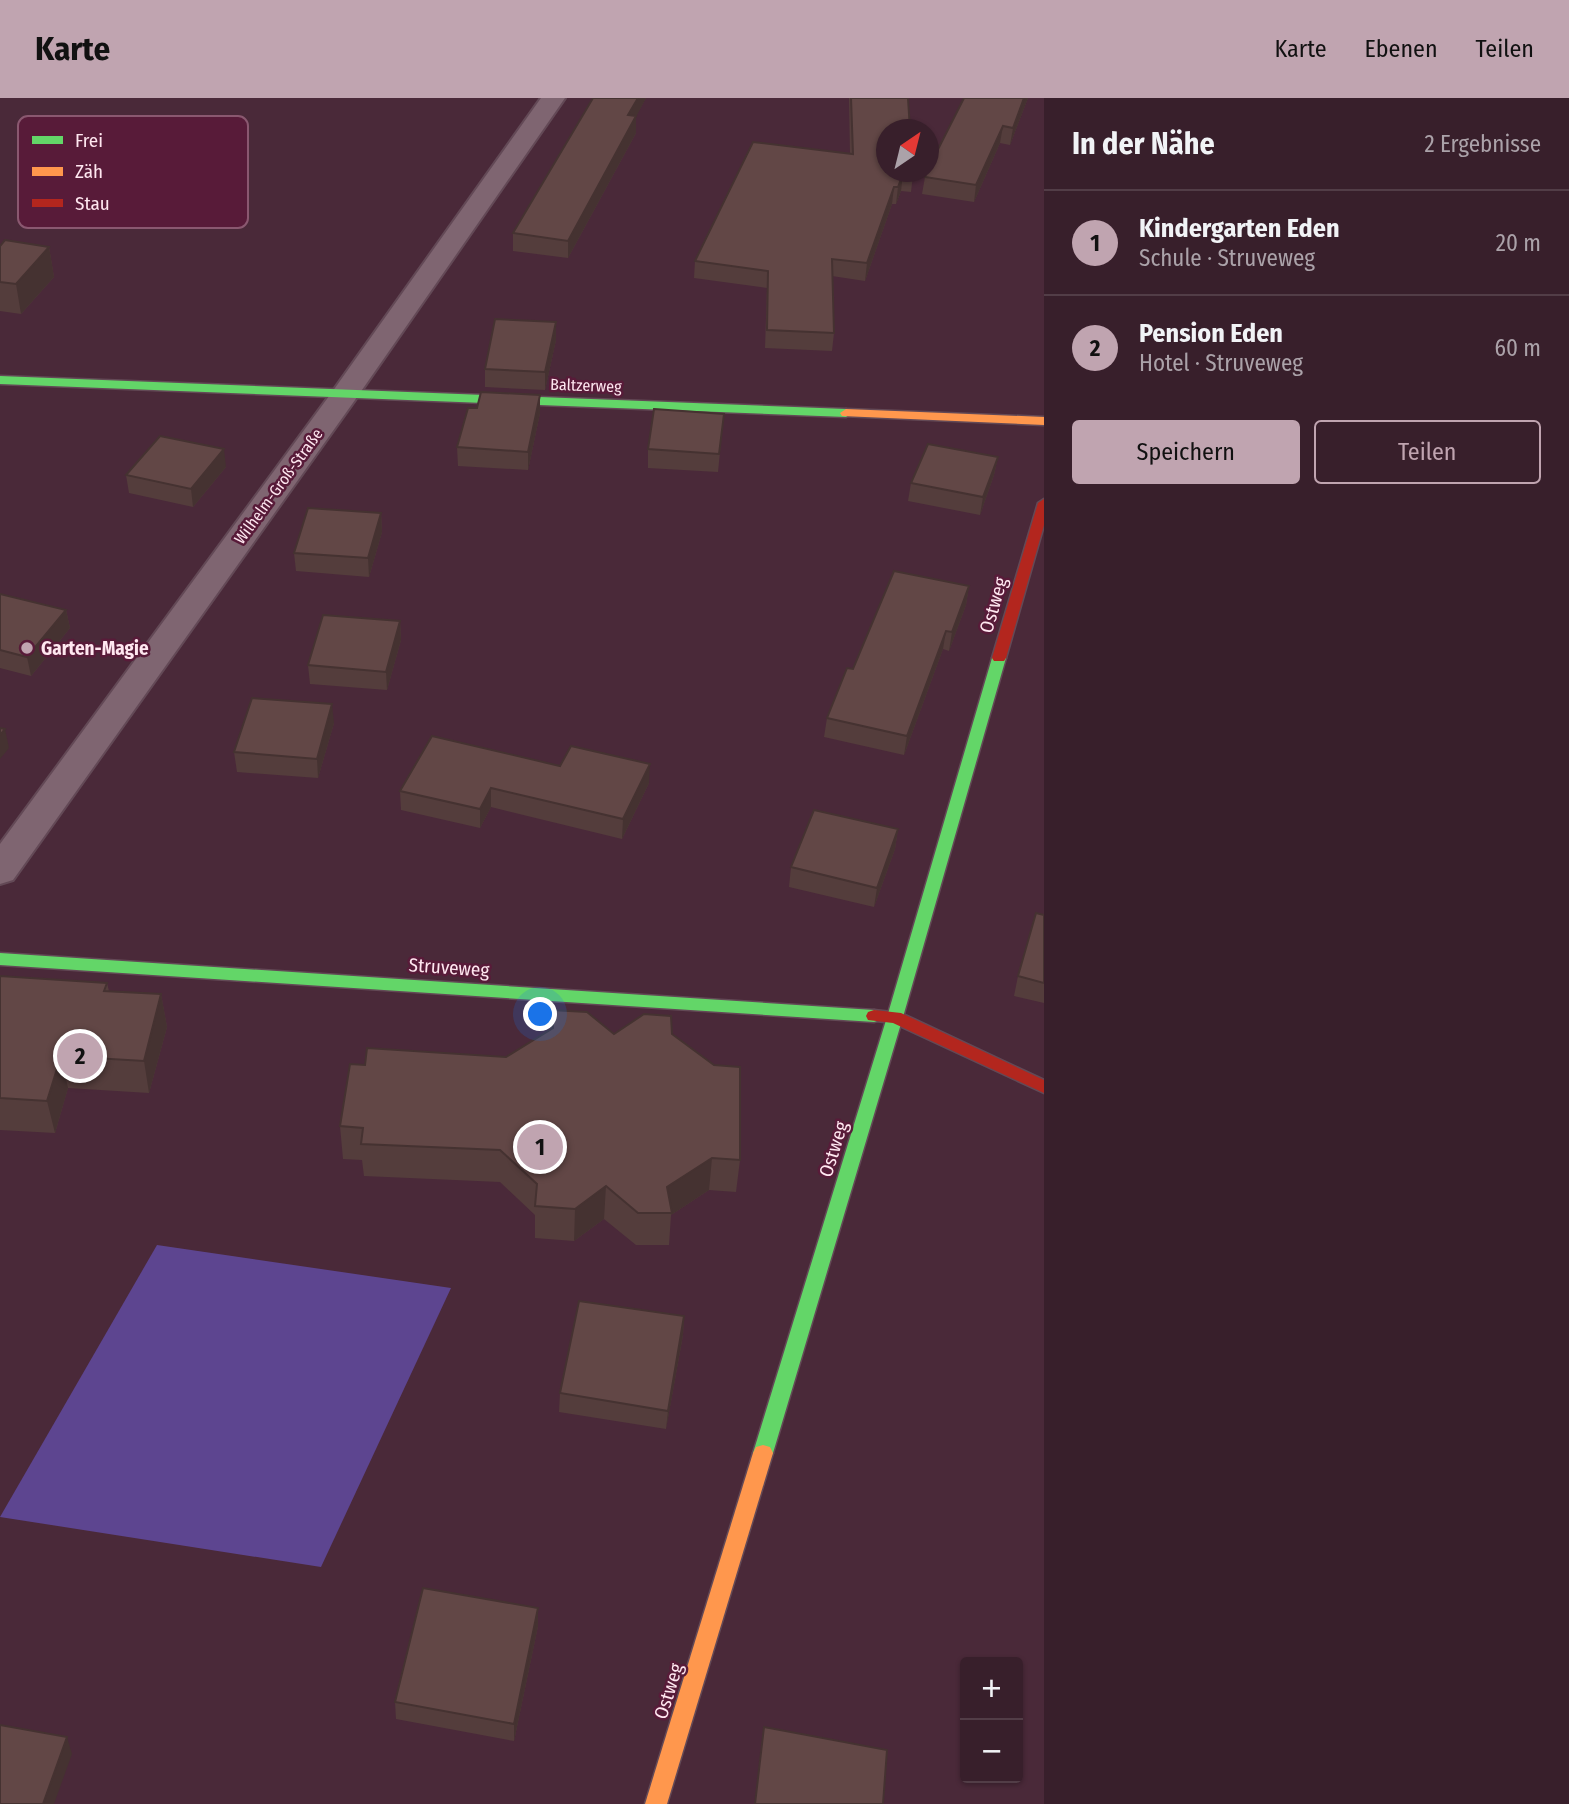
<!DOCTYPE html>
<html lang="de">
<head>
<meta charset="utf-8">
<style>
	body { margin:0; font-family:"Fira Sans Condensed",sans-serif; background:#3f2733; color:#f1f3f6 }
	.controls { position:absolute; right:21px; bottom:21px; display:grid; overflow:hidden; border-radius:7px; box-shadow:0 2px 5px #0004 }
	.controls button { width:63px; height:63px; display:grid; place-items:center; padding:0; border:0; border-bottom:2px solid #523d47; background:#381f2b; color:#f1f3f6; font:35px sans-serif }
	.compass { position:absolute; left:876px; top:21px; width:63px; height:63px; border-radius:50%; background:#381f2b; box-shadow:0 2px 5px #0004; rotate:35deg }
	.you { position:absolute; left:541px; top:917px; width:24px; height:24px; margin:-18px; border:5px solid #fff; border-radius:50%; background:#1a73e8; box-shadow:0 0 0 10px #1a73e833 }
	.badge { display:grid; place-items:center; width:46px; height:46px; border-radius:50%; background:#c0a4b0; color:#111; font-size:23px; font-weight:700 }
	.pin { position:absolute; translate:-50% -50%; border:4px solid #fff; box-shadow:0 2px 7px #0006 }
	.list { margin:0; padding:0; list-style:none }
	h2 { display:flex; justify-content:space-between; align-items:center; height:91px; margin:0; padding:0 28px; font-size:30px }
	h2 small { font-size:23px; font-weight:400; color:#aba2a9 }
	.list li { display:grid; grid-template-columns:46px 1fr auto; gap:21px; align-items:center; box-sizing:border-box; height:105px; padding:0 28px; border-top:2px solid #523d47 }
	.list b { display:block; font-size:26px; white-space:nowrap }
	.list p { margin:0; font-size:23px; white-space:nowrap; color:#aba2a9 }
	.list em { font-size:23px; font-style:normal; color:#aba2a9 }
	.actions { display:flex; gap:14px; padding:21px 28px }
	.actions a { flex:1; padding:16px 0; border:2px solid #c0a4b0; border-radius:7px; text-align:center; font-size:24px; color:#c0a4b0 }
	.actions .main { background:#c0a4b0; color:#111 }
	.map { position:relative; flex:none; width:1044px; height:1706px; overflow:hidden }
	header { display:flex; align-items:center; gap:42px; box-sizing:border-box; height:98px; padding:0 35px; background:#c0a4b0; color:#111 }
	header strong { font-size:33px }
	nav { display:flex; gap:38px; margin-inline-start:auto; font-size:24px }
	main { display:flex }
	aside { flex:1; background:#381f2b }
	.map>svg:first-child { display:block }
</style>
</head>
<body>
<header>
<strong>Karte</strong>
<nav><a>Karte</a><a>Ebenen</a><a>Teilen</a></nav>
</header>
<main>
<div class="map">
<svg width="1044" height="1706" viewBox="0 0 1044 1706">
	<rect width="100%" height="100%" fill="#4a2939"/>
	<path fill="#5d4590" d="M157 1147 451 1190 321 1469 0 1419Z"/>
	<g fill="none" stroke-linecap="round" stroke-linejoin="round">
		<g stroke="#634956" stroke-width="4">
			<path id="street" d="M541 0H565L355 302 13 782 0 786V746L335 290Z"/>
		</g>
		<g stroke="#634956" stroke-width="3">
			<g id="fast">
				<path d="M0 278 846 311 852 315 846 319 0 286Z"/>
				<path d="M999 556 1006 560 903 919 773 1355 770 1361 763 1363 756 1361 753 1355 887 919 992 560Z"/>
				<path d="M0 855 874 912 880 914 882 918 880 922 874 924 0 867Z"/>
			</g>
		</g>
		<g stroke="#634956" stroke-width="3">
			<g id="slow">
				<path d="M846 311 1044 319V327L842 318 840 315Z"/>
				<path d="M763 1347 770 1349 773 1355 667 1706H645L753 1355 756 1349Z"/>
			</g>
		</g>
		<g stroke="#634956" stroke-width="3">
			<g id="jam">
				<path d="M1044 401V427L1006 560 1004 563H994L992 560 1038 405Z"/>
				<path d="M874 912 901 915 1044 982V995L893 925 868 922 866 918 868 914Z"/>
			</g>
		</g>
		<use href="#street" fill="#7f6571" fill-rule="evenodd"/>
		<use href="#fast" fill="#63d668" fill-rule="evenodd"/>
		<use href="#slow" fill="#ff974d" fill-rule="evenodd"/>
		<use href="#jam" fill="#b3261e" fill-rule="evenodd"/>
	</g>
	<g fill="#543d3c">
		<path d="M593 0H646L636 18V35L568 160 513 153V135Z"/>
		<path d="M849 0H908L913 77 911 94 901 93 896 106H892L865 183 832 178 834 235 832 253 765 250 767 190 694 180 695 163 850 56Z"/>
		<path d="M1028 0 1010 47 1000 45 974 104 922 96 925 79Z"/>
		<path d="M0 148 49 149 54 179 21 216 0 213Z"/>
		<path d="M556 224V242L545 292 485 289V271Z"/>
		<path d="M540 297V315L528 372 458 368 457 349Z"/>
		<path d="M722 334 718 374 648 370V351Z"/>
		<path d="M998 359 994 377 980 417 908 403 911 385Z"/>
		<path d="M226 369 193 409 129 395 126 377Z"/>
		<path d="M381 415 382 434 369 479 296 473 294 455Z"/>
		<path d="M969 488 966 507 949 553 943 551 904 657 824 639 827 620Z"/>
		<path d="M0 496 66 512 70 530 31 578 0 570Z"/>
		<path d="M400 523 401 542 387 592 310 586 308 567Z"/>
		<path d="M334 625 318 680 237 674 234 654Z"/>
		<path d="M560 668 649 685 622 741 491 709 480 730 401 712 400 693Z"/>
		<path d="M898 731 895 751 874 809 789 789 791 769Z"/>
		<path d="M1044 817V905L1014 898 1018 878Z"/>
		<path d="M0 878 107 885 109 893 161 896 167 929 149 995 68 990 55 1035 0 1032Z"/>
		<path d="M551 912 614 936H672L740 1062 736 1094 709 1092 671 1117 669 1147H636L604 1121 574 1143 535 1140V1117L500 1084 364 1078 362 1062 343 1061 340 1028 365 967 506 959 550 932Z"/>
		<path d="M684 1218 683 1237 666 1331 559 1314 560 1295Z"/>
		<path d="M538 1528 514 1643 396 1621 395 1604Z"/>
	</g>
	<g fill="#453231">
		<path d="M638 0H646L628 34V17Z"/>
		<path d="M1024 0H1028L1010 47 1013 30Z"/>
		<path d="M636 18V35L568 160V143Z"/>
		<path d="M1003 28 1000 45 974 104 976 87Z"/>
		<path d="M903 76 901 93 896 106 898 89Z"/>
		<path d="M894 89 892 106 865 183 867 165Z"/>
		<path d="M49 149 54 179 21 216 16 186Z"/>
		<path d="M556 224V242L545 292V274Z"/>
		<path d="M540 297V315L528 372V354Z"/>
		<path d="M224 351 226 369 193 409 191 391Z"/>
		<path d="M998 359 994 377 980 417 983 399Z"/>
		<path d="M381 415 382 434 369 479 368 460Z"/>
		<path d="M969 488 966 507 949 553 952 534Z"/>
		<path d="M66 512 70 530 31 578 27 559Z"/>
		<path d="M400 523 401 542 387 592 386 574Z"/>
		<path d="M946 533 943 551 904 657 907 638Z"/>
		<path d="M332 606 334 625 318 680 317 661Z"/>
		<path d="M5 631 9 650 0 661V637Z"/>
		<path d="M650 666 649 685 622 741 623 721Z"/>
		<path d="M491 690V709L480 730V711Z"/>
		<path d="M898 731 895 751 874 809 877 790Z"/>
		<path d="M161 896 167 929 149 995 144 963Z"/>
		<path d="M61 958 68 990 55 1035 47 1003Z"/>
		<path d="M712 1060 709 1092 671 1117 667 1089Z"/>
		<path d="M606 1088 604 1121 574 1143 575 1111Z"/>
		<path d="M684 1218 683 1237 666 1331 668 1313Z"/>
		<path d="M538 1510V1528L514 1643V1626Z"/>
		<path d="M67 1639 72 1656 54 1706H43Z"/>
	</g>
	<g fill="#624746" stroke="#453231" stroke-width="2">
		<path d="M593 0H638L628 17 636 18 568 143 513 135Z"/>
		<path d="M851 0H908L910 32H886V74H913V77L903 76 898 89H894L867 165 832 161 834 235 767 232 768 173 695 163 753 44 853 56Z"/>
		<path d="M964 0H1024L1013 30 1003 28 976 87 925 79 927 74H928V71Z"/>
		<path d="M5 142 49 149 16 186 0 184V148Z"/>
		<path d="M495 221 556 224 545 274 485 271Z"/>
		<path d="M481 294 540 297 528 354 457 349 468 310H477Z"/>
		<path d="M654 311 724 316 719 356 648 351Z"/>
		<path d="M160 338 224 351 191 391 126 377Z"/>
		<path d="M928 346 998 359 983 399 911 385Z"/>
		<path d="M308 410 381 415 368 460 294 455Z"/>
		<path d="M894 473 969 488 952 534 946 533 907 638 827 620 847 570 853 571Z"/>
		<path d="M0 496 66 512 27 559 0 552Z"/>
		<path d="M323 517 400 523 386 574 308 567Z"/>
		<path d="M252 600 332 606 317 661 234 654Z"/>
		<path d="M0 630 5 631 0 637Z"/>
		<path d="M432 638 560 668 571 648 650 666 623 721 491 690 480 711 400 693Z"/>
		<path d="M814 712 898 731 877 790 791 769Z"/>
		<path d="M1036 815 1044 817V885L1018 878Z"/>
		<path d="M0 878 107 885 104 893 161 896 144 963 61 958 47 1003 0 1000Z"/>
		<path d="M551 912 587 914 614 936 644 916 671 918 672 936 714 967 740 969V1062L712 1060 667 1089 672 1115H638L606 1088 575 1111 535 1108 537 1086 500 1052 361 1046 363 1030 340 1028 350 966 365 967 367 950 506 959 553 930Z"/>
		<path d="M579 1203 684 1218 668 1313 560 1295Z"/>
		<path d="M423 1490 538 1510 514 1626 395 1604Z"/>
		<path d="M0 1627 67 1639 43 1706H0Z"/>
		<path d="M764 1629 887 1652 883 1706H755Z"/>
	</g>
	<circle fill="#c0a4b0" stroke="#581b39" stroke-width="2.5" cx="27" cy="550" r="7"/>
	<g text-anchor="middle" stroke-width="5" stroke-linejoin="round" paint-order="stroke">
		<g font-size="16" fill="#ffe7f0" stroke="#581b39">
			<text transform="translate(586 287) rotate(2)" y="6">Baltzerweg</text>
			<text transform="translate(278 388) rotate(-54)" y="6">Wilhelm-Groß-Straße</text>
		</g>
		<g font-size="19" fill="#ffe7f0" stroke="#581b39">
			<text transform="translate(993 507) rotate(-74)" y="7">Ostweg</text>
			<text transform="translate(449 869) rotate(4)" y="7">Struveweg</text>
			<text transform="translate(833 1051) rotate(-73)" y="7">Ostweg</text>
			<text transform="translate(668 1593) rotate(-73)" y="7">Ostweg</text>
		</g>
		<g font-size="19" font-weight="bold" fill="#ffe7f0" stroke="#581b39" text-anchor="start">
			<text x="41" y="557">Garten-Magie</text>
		</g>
	</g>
	<rect x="18" y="18" width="230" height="112" rx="10" fill="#581b39" stroke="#8a5870" stroke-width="2"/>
	<rect x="32" y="38" width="31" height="8" fill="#63d668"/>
	<rect x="32" y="69" width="31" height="9" fill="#ff974d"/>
	<rect x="32" y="101" width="31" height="8" fill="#b3261e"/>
	<g font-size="19" fill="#ffe7f0">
		<text x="75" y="49">Frei</text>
		<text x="75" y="80">Zäh</text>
		<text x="75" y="112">Stau</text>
	</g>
</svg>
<div class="controls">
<button>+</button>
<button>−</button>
</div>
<svg class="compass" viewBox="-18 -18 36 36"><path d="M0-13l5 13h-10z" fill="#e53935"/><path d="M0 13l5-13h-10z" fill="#aba2a9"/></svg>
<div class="you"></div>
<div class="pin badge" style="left:540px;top:1049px">1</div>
<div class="pin badge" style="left:80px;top:958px">2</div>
</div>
<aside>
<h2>In der Nähe<small>2 Ergebnisse</small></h2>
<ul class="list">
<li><span class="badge">1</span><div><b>Kindergarten Eden</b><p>Schule · Struveweg</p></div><em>20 m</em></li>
<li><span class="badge">2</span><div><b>Pension Eden</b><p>Hotel · Struveweg</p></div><em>60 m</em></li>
</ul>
<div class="actions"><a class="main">Speichern</a><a>Teilen</a></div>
</aside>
</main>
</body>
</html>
